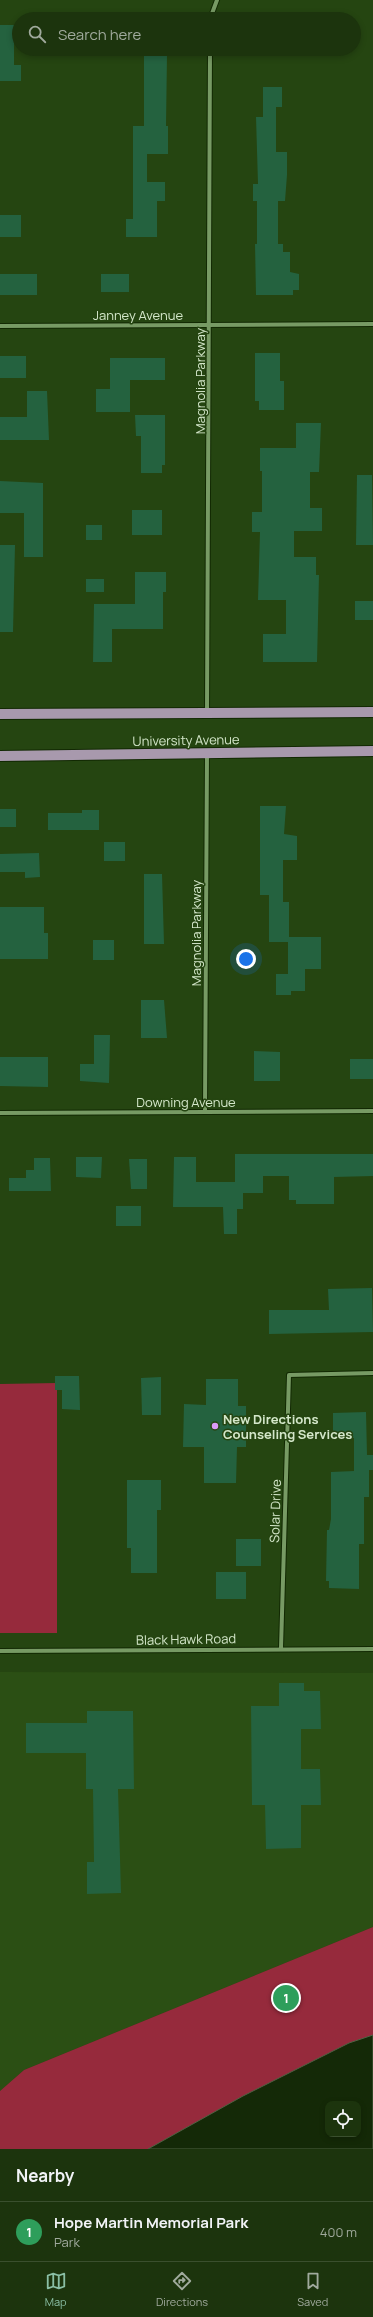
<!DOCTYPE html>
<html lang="en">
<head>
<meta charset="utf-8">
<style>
	body { margin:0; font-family:Manrope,sans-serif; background:#253c16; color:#f1f3f6 }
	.controls { position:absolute; right:12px; bottom:12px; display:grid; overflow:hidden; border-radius:8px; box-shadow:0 2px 6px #0003 }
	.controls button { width:36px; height:36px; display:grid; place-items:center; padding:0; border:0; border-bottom:1px solid #3a4f2e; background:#1c340d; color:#f1f3f6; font:20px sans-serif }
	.you { position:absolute; left:246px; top:959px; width:14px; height:14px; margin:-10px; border:3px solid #fff; border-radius:50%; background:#1a73e8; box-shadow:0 0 0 6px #1a73e833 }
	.badge { display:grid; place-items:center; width:26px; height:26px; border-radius:50%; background:#8abfa5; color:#fff; font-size:13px; font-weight:700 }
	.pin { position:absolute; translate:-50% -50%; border:2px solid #fff; box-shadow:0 1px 4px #0006 }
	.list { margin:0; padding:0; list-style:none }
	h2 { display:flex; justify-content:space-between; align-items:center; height:52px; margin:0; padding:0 16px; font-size:17px }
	h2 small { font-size:13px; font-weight:400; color:#a0aa9d }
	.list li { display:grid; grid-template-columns:26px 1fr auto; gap:12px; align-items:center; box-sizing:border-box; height:60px; padding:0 16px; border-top:1px solid #3a4f2e }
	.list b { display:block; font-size:15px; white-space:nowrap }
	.list p { margin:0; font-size:13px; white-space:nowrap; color:#a0aa9d }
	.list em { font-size:13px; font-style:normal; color:#a0aa9d }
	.icon { flex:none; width:22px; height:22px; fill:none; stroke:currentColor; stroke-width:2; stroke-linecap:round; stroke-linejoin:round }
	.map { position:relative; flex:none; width:373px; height:2149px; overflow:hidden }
	.search { position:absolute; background:#1c340d; box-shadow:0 2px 6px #0003; left:12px; right:12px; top:12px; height:44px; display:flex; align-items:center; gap:10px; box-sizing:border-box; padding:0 14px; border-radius:22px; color:#a0aa9d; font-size:15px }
	.sheet { height:112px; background:#1c340d }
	nav { display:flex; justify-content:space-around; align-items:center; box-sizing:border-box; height:56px; border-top:1px solid #3a4f2e; background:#1c340d; font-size:11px; color:#a0aa9d }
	nav a { display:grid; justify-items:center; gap:2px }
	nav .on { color:#8abfa5 }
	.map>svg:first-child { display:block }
</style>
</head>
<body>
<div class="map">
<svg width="373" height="2149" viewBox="0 0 373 2149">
	<rect width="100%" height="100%" fill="#254511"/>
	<path fill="#2b4f14" d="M0 1672 373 1673V1927L24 2070 0 2091Z"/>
	<g fill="#962a3c" fill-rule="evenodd">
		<path d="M57 1383V1633H0V1384Z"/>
		<path d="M373 1927V2149H0V2091L24 2070ZM328 2104H358V2134H328Z"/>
	</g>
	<path fill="#142907" stroke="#4e6242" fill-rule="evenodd" d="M373 2035V2149H148L243 2096 349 2043ZM328 2104H358V2134H328Z"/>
	<g fill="#24623f">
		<path d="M0 25H14V65H21V81H0Z"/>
		<path d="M144 55H167L166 126H168V154H147V182H165V201H157V237H126V219H133V126H144Z"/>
		<path d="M263 87H282V107H276V152H287V175L285 201H278V244H283V252H290V272L299 274V290H293V295H256L255 244H257V201H253V184H258L256 117H263Z"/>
		<rect x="0" y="215" width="21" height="22"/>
		<rect x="0" y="274" width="37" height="21"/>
		<rect x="101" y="274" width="28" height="18"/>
		<path d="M255 353H280V381H284V410H259V401H255Z"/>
		<rect x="0" y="356" width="26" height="22"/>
		<path d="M110 358H165V380H130V412H96V389H110Z"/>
		<path d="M27 391H47L49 440H0V417H27Z"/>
		<path d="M135 415H165V465H162V473H141V436H136Z"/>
		<path d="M296 423H321L319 472H310V508H322V531H294V557H316V575H319L317 662H263V634H286V600H258L260 532H252V512H262V471H260V448H296Z"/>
		<path d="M357 475H372L373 545H356Z"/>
		<path d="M0 481 43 483V557H24V513H0Z"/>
		<rect x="132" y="510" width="30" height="25"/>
		<rect x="86" y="525" width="16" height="15"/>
		<path d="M0 545H15L13 632H0Z"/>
		<path d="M135 572H166V592H163V629H112V662H93L94 604H135Z"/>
		<rect x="86" y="579" width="18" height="13"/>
		<rect x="355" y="601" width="18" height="19"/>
		<path d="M260 806H286L284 834 297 836V860H283V902H289V937H321V969H305V991H291V995H276V974H288V942H269V895H260Z"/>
		<rect x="0" y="809" width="16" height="18"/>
		<path d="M82 810H99V830H48V813H82Z"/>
		<rect x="104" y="842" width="21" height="19"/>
		<path d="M39 853 40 877 25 878V872H0V854Z"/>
		<path d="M144 874H162L164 944H144Z"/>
		<path d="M0 907H44V933H48V959H0Z"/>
		<rect x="93" y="940" width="21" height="20"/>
		<path d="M141 1000H164L167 1038H141Z"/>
		<path d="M94 1035H110L109 1083 80 1081V1064H94Z"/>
		<path d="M254 1051 280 1052V1081H254Z"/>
		<path d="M0 1057H48V1087L0 1086Z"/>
		<rect x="350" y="1059" width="23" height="20"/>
		<path d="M235 1154H373V1176L334 1177V1204H296V1200H289V1176H263V1193H243V1209H237V1234H224L223 1207H173L174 1157H196V1182H235Z"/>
		<path d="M76 1157H102L101 1178 76 1177Z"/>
		<path d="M34 1158H50L51 1191H9V1178H26V1170H34Z"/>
		<path d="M129 1159H147V1189H131Z"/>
		<rect x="116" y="1206" width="25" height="20"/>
		<path d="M372 1288 373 1332 269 1334V1310H329L328 1289Z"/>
		<path d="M55 1376H79L80 1410 62 1409V1390H55Z"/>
		<path d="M161 1377V1415H142L141 1378Z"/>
		<path d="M206 1379H238V1406H246V1447H237L236 1483H204V1447H183L184 1404 206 1405Z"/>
		<path d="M366 1412 367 1455H373V1470H369V1497H364V1544H359V1589L329 1588V1581H326L327 1530H329L331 1519V1472L354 1471V1438H333V1413Z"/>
		<path d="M127 1480H161V1510H157V1573H131V1548H127Z"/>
		<rect x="236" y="1539" width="25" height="27"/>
		<rect x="216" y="1572" width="30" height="27"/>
		<path d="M279 1683H304V1691H320L321 1729H301V1769H320L321 1805H301V1848L266 1849 265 1805H252L251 1706H279Z"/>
		<path d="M87 1711H133L134 1789H118L121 1893 87 1894V1862H94L93 1789H86V1753H26V1723H87Z"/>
	</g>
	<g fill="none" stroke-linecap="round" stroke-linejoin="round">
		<g stroke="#122903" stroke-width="6">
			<g id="street">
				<path d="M210 19 217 0"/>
				<path d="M0 326 373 324"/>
				<path d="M207 713 210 49"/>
				<path d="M205 1112 207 754"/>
				<path d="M0 1113 373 1111"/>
				<path d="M281 1648 289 1375 373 1373"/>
				<path d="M0 1651 373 1649"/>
			</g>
		</g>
		<g stroke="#122903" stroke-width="12">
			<g id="primary">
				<path d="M0 714 373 712"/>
				<path d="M0 756 373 751"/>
			</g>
		</g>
		<use href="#street" stroke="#779a64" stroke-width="4"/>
		<use href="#primary" stroke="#a899ad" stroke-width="10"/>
	</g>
	<circle fill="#da9af6" stroke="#254511" stroke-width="1.5" cx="215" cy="1426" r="4"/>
	<g text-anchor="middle" stroke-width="3" stroke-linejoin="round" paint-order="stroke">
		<g font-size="13" fill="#d4e7ca" stroke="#254511">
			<text x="138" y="320">Janney Avenue</text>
			<text transform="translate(200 381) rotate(-90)" y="5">Magnolia Parkway</text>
			<text transform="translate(186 740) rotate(-1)" y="5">University Avenue</text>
			<text transform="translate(196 933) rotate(-90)" y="5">Magnolia Parkway</text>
			<text x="186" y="1107">Downing Avenue</text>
			<text transform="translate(275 1511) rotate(-88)" y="5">Solar Drive</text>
			<text transform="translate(186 1639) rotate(-1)" y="5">Black Hawk Road</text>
		</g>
		<g font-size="13" font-weight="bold" fill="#d4e7ca" stroke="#254511" text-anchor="start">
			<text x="223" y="1424">New Directions<tspan x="223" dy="15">Counseling Services</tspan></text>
		</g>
	</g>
</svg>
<div class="controls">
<button><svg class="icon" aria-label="locate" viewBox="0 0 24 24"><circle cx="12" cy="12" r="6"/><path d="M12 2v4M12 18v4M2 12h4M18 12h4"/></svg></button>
</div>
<div class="you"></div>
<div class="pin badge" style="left:286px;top:1998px;background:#2e9e5b">1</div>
<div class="search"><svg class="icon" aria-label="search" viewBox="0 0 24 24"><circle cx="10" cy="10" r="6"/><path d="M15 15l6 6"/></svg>Search here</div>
</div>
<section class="sheet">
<h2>Nearby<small></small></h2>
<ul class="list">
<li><span class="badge" style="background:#2e9e5b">1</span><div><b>Hope Martin Memorial Park</b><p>Park</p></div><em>400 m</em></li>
</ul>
</section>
<nav>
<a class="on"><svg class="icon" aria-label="map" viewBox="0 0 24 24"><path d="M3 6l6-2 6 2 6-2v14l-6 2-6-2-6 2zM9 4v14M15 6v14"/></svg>Map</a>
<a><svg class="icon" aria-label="directions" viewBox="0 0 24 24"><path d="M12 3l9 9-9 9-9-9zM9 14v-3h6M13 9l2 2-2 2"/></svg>Directions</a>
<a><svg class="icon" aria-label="saved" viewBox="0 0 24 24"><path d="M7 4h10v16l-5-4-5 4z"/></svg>Saved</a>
</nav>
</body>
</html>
